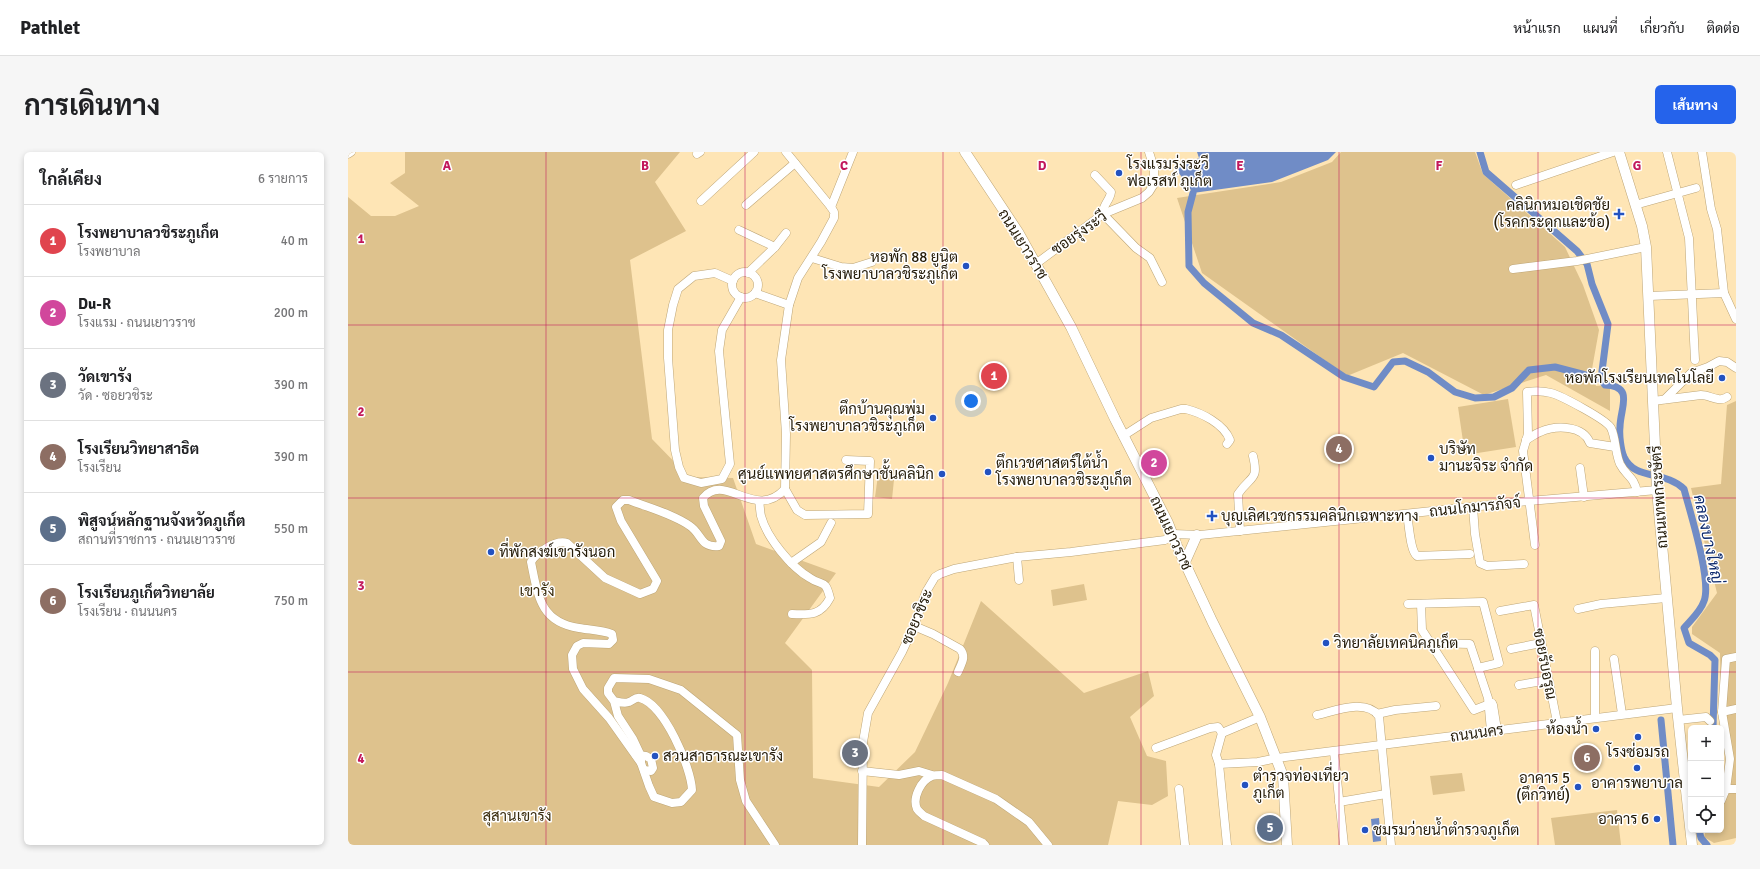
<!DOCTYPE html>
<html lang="th">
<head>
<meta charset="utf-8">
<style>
	body { margin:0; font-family:Signika,Sarabun,sans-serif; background:#f6f6f6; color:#202124 }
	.controls { position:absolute; right:12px; bottom:12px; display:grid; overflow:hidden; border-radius:6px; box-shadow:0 2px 6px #0003 }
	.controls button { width:36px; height:36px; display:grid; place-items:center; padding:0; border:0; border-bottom:1px solid #e0e0e0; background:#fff; color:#202124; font:20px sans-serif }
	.you { position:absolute; left:623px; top:249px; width:14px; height:14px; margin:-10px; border:3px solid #fff; border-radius:50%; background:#1a73e8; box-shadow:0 0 0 6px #1a73e833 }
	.badge { display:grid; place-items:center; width:26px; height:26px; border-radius:50%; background:#2563eb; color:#fff; font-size:13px; font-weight:700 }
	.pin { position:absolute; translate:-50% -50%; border:2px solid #fff; box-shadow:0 1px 4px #0006 }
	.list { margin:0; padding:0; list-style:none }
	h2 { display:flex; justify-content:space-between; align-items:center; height:52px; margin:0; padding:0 16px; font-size:17px }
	h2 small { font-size:13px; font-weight:400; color:#757577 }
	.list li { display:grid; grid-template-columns:26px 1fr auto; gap:12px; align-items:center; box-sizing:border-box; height:72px; padding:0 16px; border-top:1px solid #e0e0e0 }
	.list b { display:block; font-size:15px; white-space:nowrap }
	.list p { margin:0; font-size:13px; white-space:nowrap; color:#757577 }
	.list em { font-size:13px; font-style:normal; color:#757577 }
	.icon { flex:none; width:22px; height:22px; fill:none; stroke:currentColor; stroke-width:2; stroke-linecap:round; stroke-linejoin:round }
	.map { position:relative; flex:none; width:1388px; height:693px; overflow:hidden; border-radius:6px }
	header { display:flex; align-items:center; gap:24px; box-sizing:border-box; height:56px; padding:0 20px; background:#fff; border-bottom:1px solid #e0e0e0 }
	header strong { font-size:19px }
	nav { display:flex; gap:22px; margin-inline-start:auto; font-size:14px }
	.intro { display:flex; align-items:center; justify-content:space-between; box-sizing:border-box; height:96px; padding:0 24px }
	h1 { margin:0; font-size:28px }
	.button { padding:10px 18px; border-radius:6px; background:#2563eb; color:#fff; font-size:14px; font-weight:700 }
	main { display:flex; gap:24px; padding:0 24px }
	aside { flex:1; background:#fff; border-radius:6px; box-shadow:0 2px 6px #0003 }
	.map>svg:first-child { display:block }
</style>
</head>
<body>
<header>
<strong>Pathlet</strong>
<nav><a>หน้าแรก</a><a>แผนที่</a><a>เกี่ยวกับ</a><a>ติดต่อ</a></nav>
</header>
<div class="intro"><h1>การเดินทาง</h1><a class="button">เส้นทาง</a></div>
<main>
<aside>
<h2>ใกล้เคียง<small>6 รายการ</small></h2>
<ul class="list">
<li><span class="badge" style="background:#e0444e">1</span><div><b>โรงพยาบาลวชิระภูเก็ต</b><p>โรงพยาบาล</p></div><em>40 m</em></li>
<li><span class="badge" style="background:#d1479c">2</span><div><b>Du-R</b><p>โรงแรม · ถนนเยาวราช</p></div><em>200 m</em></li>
<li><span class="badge" style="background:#6b7280">3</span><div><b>วัดเขารัง</b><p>วัด · ซอยวชิระ</p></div><em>390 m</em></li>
<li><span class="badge" style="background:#8d6e63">4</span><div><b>โรงเรียนวิทยาสาธิต</b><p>โรงเรียน</p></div><em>390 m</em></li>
<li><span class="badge" style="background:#5c6f8a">5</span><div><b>พิสูจน์หลักฐานจังหวัดภูเก็ต</b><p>สถานที่ราชการ · ถนนเยาวราช</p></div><em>550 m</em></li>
<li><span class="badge" style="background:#8d6e63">6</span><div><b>โรงเรียนภูเก็ตวิทยาลัย</b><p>โรงเรียน · ถนนนคร</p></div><em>750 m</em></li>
</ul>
</aside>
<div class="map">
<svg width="1388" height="693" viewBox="0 0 1388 693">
	<rect width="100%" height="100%" fill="#fee5b5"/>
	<g fill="#dec28d">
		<path d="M57 0H332L307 30 338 79 282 108 304 287 341 325 385 326 408 392 488 421 437 491 464 518 465 626 531 635 567 600 600 531 633 449 736 541 800 519 806 544 782 565 799 604 818 609 820 644 804 653 770 649 760 693H0V45L23 64H47L71 54 42 31 57 21Z"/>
		<path d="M993 0H1127L1135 22 1217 95 1235 133 1251 178 1244 217 1248 234 1262 233V259L1198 223 1136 243 1055 201 999 224 854 121 829 46 933 30 984 10Z"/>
		<path d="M1160 247 1168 295 1117 303 1110 255Z"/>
		<path d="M1388 249V686L1366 691 1356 685 1358 678H1373V630L1379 610 1373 563 1372 501 1344 482V475L1369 441 1343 336 1373 332 1379 253Z"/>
		<path d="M531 316 547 318 544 347 527 345Z"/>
		<path d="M736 432 739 448 705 454 703 438Z"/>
		<path d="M1114 621 1117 639 1085 643 1082 624Z"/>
		<path d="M1269 658 1273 693H1207L1203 666Z"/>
	</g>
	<g fill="#708cc6">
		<path d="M849 0H988L980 8 924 30 845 41 828 17 851 6Z"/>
		<path d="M1031 666 1033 689 1025 690 1023 667Z"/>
	</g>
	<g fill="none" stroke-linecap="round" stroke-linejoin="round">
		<g stroke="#708cc6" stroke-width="7">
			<path d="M1132 0 1138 20 1229 99 1239 112 1244 132 1260 172 1253 227 1257 233C1287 234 1272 256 1272 275 1271 283 1273 298 1276 305 1287 329 1317 318 1336 337 1342 360 1364 429 1356 449 1353 459 1343 468 1336 476L1341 491 1362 503 1367 508 1365 576"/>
			<path d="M845 41 840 60 841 114 856 131 905 171 933 183 996 225 1026 235 1045 210 1057 209 1080 220 1107 240 1127 246 1146 245 1164 236 1181 218 1207 215 1253 227"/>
			<path d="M1313 568 1325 693"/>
			<path d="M1351 678 1353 686 1359 693"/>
		</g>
		<g stroke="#bea677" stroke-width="9">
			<g id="minor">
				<path d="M1319 0 1341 86 1347 208"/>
				<path d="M1354 0 1363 57 1369 77 1376 141 1388 167"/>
				<path d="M0 2 3 0"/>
				<path d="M349 2 352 0"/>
				<path d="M747 23 763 40C762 49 754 53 755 62L788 96 802 106 814 130"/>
				<path d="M1168 33 1265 0"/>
				<path d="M353 49 406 0"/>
				<path d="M398 53 447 11"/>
				<path d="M1287 53 1348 36"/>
				<path d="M483 55 505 0"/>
				<path d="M391 78 427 95"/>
				<path d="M464 106 493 115 505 116 524 110"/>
				<path d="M689 111 755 62 794 46 801 40 806 32V16L801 0"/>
				<path d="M1165 117 1229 109 1298 95"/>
				<circle cx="397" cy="133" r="13"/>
				<path d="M400 121 427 95 438 81"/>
				<path d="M385 129 367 121 346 124 330 137 325 153 320 178V206L327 298 331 315 336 326 353 331 374 327 382 312 371 199 374 178 393 145"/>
				<path d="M407 141 441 153"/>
				<path d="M1301 144 1376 141"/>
				<path d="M1317 247 1343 221 1360 215 1371 209 1379 210 1388 216"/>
				<path d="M1305 249 1353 243C1362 243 1371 251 1379 245"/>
				<path d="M775 284 803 266 833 257H838C854 261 876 272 882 288L879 292"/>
				<path d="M1178 288C1183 285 1187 282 1192 280 1208 273 1235 273 1242 291L1267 295"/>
				<path d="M1232 316 1236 345"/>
				<path d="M437 337 449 358 457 363 520 362 522 309 498 308"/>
				<path d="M411 349C412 354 412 360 413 364 419 386 443 415 462 426 475 435 477 426 482 446 473 463 463 463 444 462"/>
				<path d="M1125 355 1127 382 1132 411 1139 414 1176 412"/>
				<path d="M1059 362C1061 372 1062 399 1069 404L1122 402"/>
				<path d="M892 379 890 342C903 323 911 329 905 304"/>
				<path d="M1187 393 1175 299 1180 282 1179 240C1187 239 1195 239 1203 241 1214 244 1259 268 1263 276 1268 286 1267 301 1272 312 1278 324 1286 324 1289 340"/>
				<path d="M669 405 671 428"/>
				<path d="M443 411 473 390 483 371"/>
				<path d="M1060 452 1135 450 1151 511 1130 516"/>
				<path d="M1073 452 1074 478 1126 558 1144 551"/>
				<path d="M1230 457 1253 452 1318 446"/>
				<path d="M1152 459 1186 453 1209 570"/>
				<path d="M566 474 585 482 612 497C619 505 613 512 610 520"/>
				<path d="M1083 491 1122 492 1140 546 1143 579"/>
				<path d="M1163 497 1193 491"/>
				<path d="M1247 499V565"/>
				<path d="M1388 505 1378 507 1374 560 1382 607 1378 637H1388"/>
				<path d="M1266 507 1274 562"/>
				<path d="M1171 533 1200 528"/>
				<path d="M266 549C271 550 277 552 281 550 286 548 287 545 292 546 316 552 343 615 344 638L333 650 324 651 306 645 301 634 293 611V604L285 587 270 564 266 549 260 541V536L266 526 301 527 333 538 389 583 392 628 398 649 427 693"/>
				<path d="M1145 553 1149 578"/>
				<path d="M1374 560 1388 557"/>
				<path d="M1029 562 1047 558 1088 554"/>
				<path d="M969 563C987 559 1018 546 1031 564L1043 693"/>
				<path d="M1330 568 1358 565 1362 569"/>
				<path d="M874 581 868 603 871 612 879 693"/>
				<path d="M808 596 862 576 870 575 874 581 912 565"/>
				<path d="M986 600 996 693"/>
				<path d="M288 603 298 604 303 607 305 616 303 619 296 618"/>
				<path d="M293 611 261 566 235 537 225 517 224 503 229 494 235 491 261 492 265 488 264 482C253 478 242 478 231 476 192 470 190 444 183 410 188 401 208 387 219 391L257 426 292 442 305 437 309 429 273 369 268 355 275 348H281C301 356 325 362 342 374 354 382 352 396 371 394L373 389 356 354 355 346C377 319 407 370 437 337L438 282 433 208 441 153 450 126 473 90 486 66V60L483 55 438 0"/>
				<path d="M871 612 910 610 929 606 1329 556"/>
				<path d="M514 619 551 623 571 619 584 623"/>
				<path d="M831 637 837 693"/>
				<path d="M1373 649 1378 637"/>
				<path d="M991 650 1038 642"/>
				<path d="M514 693 515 590 520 561 554 500 566 474 578 440 587 425 592 422 606 417 669 405 723 400 817 388 825 382 852 383 1181 349 1309 338"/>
				<path d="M637 693 635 691 576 664C574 662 571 660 569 657 564 646 573 628 584 624 587 623 590 623 594 623L648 647 681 670 700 693"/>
			</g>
		</g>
		<g stroke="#bea677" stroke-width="11">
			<g id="major">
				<path d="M617 0 670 80 723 175 767 267 820 371 829 394 864 469 912 565 935 624 939 693"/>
				<path d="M1271 0 1294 74 1298 95 1309 338 1329 556 1344 693"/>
				<path d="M837 410 849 383"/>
			</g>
		</g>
		<use href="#minor" stroke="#fff" stroke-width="8"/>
		<use href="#major" stroke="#fff" stroke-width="10"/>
	</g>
	<path fill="none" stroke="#c2185b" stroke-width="1" stroke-opacity="0.55" d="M198 0V693M397 0V693M595 0V693M793 0V693M991 0V693M1190 0V693M0 173H1388M0 346H1388M0 520H1388"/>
	<g fill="#2352c0" stroke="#fff" stroke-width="1.5">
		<circle cx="771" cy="21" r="4"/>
		<path d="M1269 56h4v4h4v4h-4v4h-4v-4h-4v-4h4z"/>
		<circle cx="618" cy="114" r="4"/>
		<circle cx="1374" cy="226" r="4"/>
		<circle cx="585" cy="266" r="4"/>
		<circle cx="1083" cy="306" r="4"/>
		<circle cx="640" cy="320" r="4"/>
		<circle cx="594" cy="322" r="4"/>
		<path d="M862 358h4v4h4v4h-4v4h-4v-4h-4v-4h4z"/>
		<circle cx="143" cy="400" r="4"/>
		<circle cx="978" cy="491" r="4"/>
		<circle cx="1248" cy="577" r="4"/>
		<circle cx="1290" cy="585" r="4"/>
		<circle cx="307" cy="604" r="4"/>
		<circle cx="1289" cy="616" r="4"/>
		<circle cx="897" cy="633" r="4"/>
		<circle cx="1230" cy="635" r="4"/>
		<circle cx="1309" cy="667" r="4"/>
		<circle cx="1017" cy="678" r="4"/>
	</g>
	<g text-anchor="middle" stroke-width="3" stroke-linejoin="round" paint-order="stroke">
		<g font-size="15" fill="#251c09" stroke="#fff" text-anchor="start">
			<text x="779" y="17">โรงแรมรุ่งระวี<tspan x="779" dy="17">ฟอเรสท์ ภูเก็ต</tspan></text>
			<text x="1262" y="58" text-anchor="end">คลินิกหมอเชิดชัย<tspan x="1262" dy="17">(โรคกระดูกและข้อ)</tspan></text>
			<text x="610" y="110" text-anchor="end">หอพัก 88 ยูนิต<tspan x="610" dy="17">โรงพยาบาลวชิระภูเก็ต</tspan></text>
			<text x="1366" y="231" text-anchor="end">หอพักโรงเรียนเทคโนโลยี</text>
			<text x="577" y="262" text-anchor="end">ตึกบ้านคุณพุ่ม<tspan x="577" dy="17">โรงพยาบาลวชิระภูเก็ต</tspan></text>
			<text x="1091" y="302">บริษัท<tspan x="1091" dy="17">มานะจิระ จำกัด</tspan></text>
			<text x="648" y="316">ตึกเวชศาสตร์ใต้น้ำ<tspan x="648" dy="17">โรงพยาบาลวชิระภูเก็ต</tspan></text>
			<text x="586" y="327" text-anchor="end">ศูนย์แพทยศาสตรศึกษาชั้นคลินิก</text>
			<text x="873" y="369">บุญเลิศเวชกรรมคลินิกเฉพาะทาง</text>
			<text x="151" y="405">ที่พักสงฆ์เขารังนอก</text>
			<text x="986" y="496">วิทยาลัยเทคนิคภูเก็ต</text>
			<text x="1240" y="582" text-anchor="end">ห้องน้ำ</text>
			<text x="1290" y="605" text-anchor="middle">โรงซ่อมรถ</text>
			<text x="315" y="609">สวนสาธารณะเขารัง</text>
			<text x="905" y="629">ตำรวจท่องเที่ยว<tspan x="905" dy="17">ภูเก็ต</tspan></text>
			<text x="1222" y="631" text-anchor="end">อาคาร 5<tspan x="1222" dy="17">(ตึกวิทย์)</tspan></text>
			<text x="1289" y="636" text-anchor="middle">อาคารพยาบาล</text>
			<text x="1301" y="672" text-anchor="end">อาคาร 6</text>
			<text x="1025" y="683">ชมรมว่ายน้ำตำรวจภูเก็ต</text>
		</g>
		<g font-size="15" fill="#251c09" stroke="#fff">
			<text transform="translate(731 81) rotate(-35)" y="5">ซอยรุ่งระวี</text>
			<text transform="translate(675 92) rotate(58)" y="5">ถนนเยาวราช</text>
			<text transform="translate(1311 345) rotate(-94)" y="5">ถนนเทพกระษัตรี</text>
			<text transform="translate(1127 355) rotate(-6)" y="5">ถนนโกมารภัจจ์</text>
			<text transform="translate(823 381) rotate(65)" y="5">ถนนเยาวราช</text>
			<text transform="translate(569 465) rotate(-67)" y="5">ซอยวชิระ</text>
			<text transform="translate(1197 512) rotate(79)" y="5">ซอยรับอรุณ</text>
			<text transform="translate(1129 581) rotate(-8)" y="5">ถนนนคร</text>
		</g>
		<g font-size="15" fill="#3c2e10" stroke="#fff">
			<text x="189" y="444">เขารัง</text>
			<text x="169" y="669">สุสานเขารัง</text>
		</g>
		<g font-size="16" font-style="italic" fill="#0d2a6e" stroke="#fff">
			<text transform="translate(1361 387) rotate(78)" y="6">คลองบางใหญ่</text>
		</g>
	</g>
	<g font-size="13" text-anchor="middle" font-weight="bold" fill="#c2185b" stroke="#fff" stroke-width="3" stroke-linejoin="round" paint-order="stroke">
		<text x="99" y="18">A</text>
		<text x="297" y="18">B</text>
		<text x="496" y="18">C</text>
		<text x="694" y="18">D</text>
		<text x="892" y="18">E</text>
		<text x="1091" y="18">F</text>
		<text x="1289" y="18">G</text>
		<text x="13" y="91">1</text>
		<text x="13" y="264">2</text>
		<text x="13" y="438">3</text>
		<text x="13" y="611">4</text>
	</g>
</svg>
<div class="controls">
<button>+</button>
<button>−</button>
<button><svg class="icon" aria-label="locate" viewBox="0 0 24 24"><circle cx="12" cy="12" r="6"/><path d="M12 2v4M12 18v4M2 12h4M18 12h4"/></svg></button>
</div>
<div class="you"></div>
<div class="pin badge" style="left:646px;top:224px;background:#e0444e">1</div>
<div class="pin badge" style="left:806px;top:311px;background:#d1479c">2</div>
<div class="pin badge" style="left:507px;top:601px;background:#6b7280">3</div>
<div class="pin badge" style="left:991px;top:297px;background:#8d6e63">4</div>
<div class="pin badge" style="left:922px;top:676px;background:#5c6f8a">5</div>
<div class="pin badge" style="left:1239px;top:606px;background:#8d6e63">6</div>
</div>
</main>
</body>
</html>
